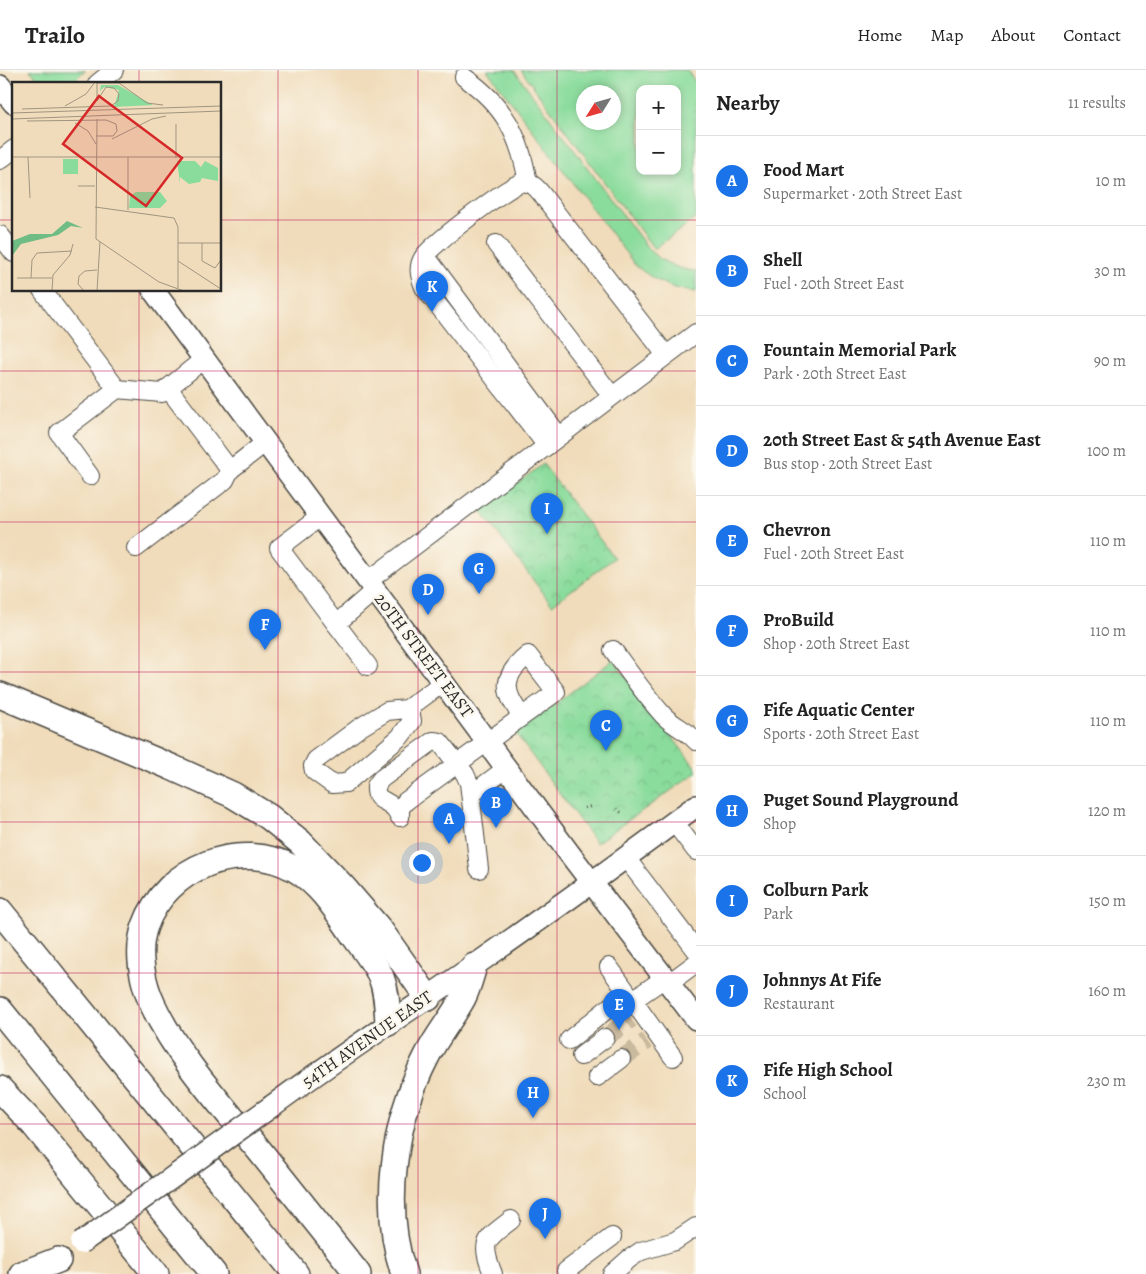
<!DOCTYPE html>
<html lang="en">
<head>
<meta charset="utf-8">
<style>
	body { margin:0; font-family:Alegreya,serif; background:#f6f6f6; color:#222 }
	.controls { position:absolute; right:15px; top:15px; display:grid; overflow:hidden; border-radius:10px; box-shadow:0 2px 8px #0003 }
	.controls button { width:45px; height:45px; display:grid; place-items:center; padding:0; border:0; border-bottom:1px solid #e0e0e0; background:#fff; color:#222; font:25px sans-serif }
	.compass { position:absolute; left:576px; top:15px; width:45px; height:45px; border-radius:50%; background:#fff; box-shadow:0 2px 8px #0003; rotate:233deg }
	.you { position:absolute; left:421px; top:792px; width:18px; height:18px; margin:-12px; border:4px solid #fff; border-radius:50%; background:#1a73e8; box-shadow:0 0 0 8px #1a73e833 }
	.badge { display:grid; place-items:center; width:32px; height:32px; border-radius:50%; background:#1a73e8; color:#fff; font-size:16px; font-weight:700 }
	.pin { position:absolute; translate:-50% -41px; filter:drop-shadow(0 1px 2px #0008) }
	.pin::after { content:''; position:absolute; top:26px; width:18px; height:15px; background:inherit; clip-path:polygon(0 0,100% 0,50% 100%) }
	.list { margin:0; padding:0; list-style:none }
	h2 { display:flex; justify-content:space-between; align-items:center; height:65px; margin:0; padding:0 20px; font-size:21px }
	h2 small { font-size:16px; font-weight:400; color:#767676 }
	.list li { display:grid; grid-template-columns:32px 1fr auto; gap:15px; align-items:center; box-sizing:border-box; height:90px; padding:0 20px; border-top:1px solid #e0e0e0 }
	.list b { display:block; font-size:19px; white-space:nowrap }
	.list p { margin:0; font-size:16px; white-space:nowrap; color:#767676 }
	.list em { font-size:16px; font-style:normal; color:#767676 }
	.map { position:relative; flex:none; width:696px; height:1204px; overflow:hidden }
	header { display:flex; align-items:center; gap:30px; box-sizing:border-box; height:70px; padding:0 25px; background:#fff; border-bottom:1px solid #e0e0e0 }
	header strong { font-size:24px }
	nav { display:flex; gap:28px; margin-inline-start:auto; font-size:18px }
	main { display:flex }
	aside { flex:1; background:#fff }
	.map>svg:first-child { display:block }
</style>
</head>
<body>
<header>
<strong>Trailo</strong>
<nav><a>Home</a><a>Map</a><a>About</a><a>Contact</a></nav>
</header>
<main>
<div class="map">
<svg width="696" height="1204" viewBox="0 0 696 1204">
	<defs>
		<pattern id="park-crowns" width="20" height="18" patternUnits="userSpaceOnUse" patternTransform="scale(1.25)"><rect width="20" height="18" fill="#8adc9c"/><path d="M2 6a3 3 0 1 1 6 0M12 15a3 3 0 1 1 6 0" fill="none" stroke="#77bd87"/></pattern>
	</defs>
	<rect width="100%" height="100%" fill="#fbf7ec"/>
	<filter id="ink" filterUnits="userSpaceOnUse"><feTurbulence type="fractalNoise" baseFrequency=".02" numOctaves="2"/><feDisplacementMap in="SourceGraphic" scale="10" xChannelSelector="R" yChannelSelector="G"/><feConvolveMatrix kernelMatrix="1 2 1 2 8 2 1 2 1" color-interpolation-filters="sRGB"/></filter>
	<filter id="wash" filterUnits="userSpaceOnUse"><feTurbulence type="fractalNoise" baseFrequency=".0096" numOctaves="4" result="noise"/><feDisplacementMap in="SourceGraphic" scale="20" xChannelSelector="R" yChannelSelector="G"/><feGaussianBlur stdDeviation="1.12" result="paint"/><feColorMatrix in="noise" values="0 0 0 0 0 0 0 0 0 0 0 0 0 0 0 0 0 1.4 0 .05"/><feComposite in="paint" operator="in"/></filter>
	<g filter="url(#wash)">
		<rect width="100%" height="100%" fill="#f0dcba"/>
		<g fill="#8adc9c" stroke="#5a8464" fill-rule="evenodd">
			<path d="M30 0H85L71 14H42Z"/>
			<path d="M487 0H514L650 181C663 192 678 200 696 201V222C672 220 653 210 635 195Z"/>
			<path d="M521 0H687L696 13V148L654 179ZM640 19H677V101H640ZM614 22V52H584V22Z"/>
		</g>
		<g fill="url(#park-crowns)" stroke="#5a8464">
			<path d="M543 394 614 488 552 535 481 441Z"/>
			<path d="M613 590 696 698V703L596 773 516 664Z"/>
		</g>
	</g>
	<g filter="url(#ink)">
		<g fill="none" stroke-linecap="round" stroke-linejoin="round">
			<g stroke="#c9b99d" stroke-width="18" stroke-dasharray="18 9" stroke-linecap="butt">
				<path d="M605 968 631 949"/>
				<path d="M621 989 647 971"/>
			</g>
			<g stroke="#494640" stroke-width="20">
				<g id="minor">
					<path d="M464 7C504 35 520 65 528 113"/>
					<path d="M97 14 114 0"/>
					<path d="M0 90 14 79"/>
					<path d="M0 165 14 183"/>
					<path d="M496 174 612 326"/>
					<path d="M425 185 559 366"/>
					<path d="M42 220 117 319"/>
					<path d="M168 318 230 400"/>
					<path d="M547 376 424 217C420 207 417 198 423 188 429 176 508 116 521 113 522 112 527 112 528 113 537 115 544 128 550 135L666 285"/>
					<path d="M90 406 59 363 117 319 162 323 204 289"/>
					<path d="M321 446 279 478 336 554"/>
					<path d="M136 478 225 410 230 400 266 372"/>
					<path d="M368 511 696 263"/>
					<path d="M613 580C629 602 645 625 663 645 673 656 687 660 696 671"/>
					<path d="M368 596 336 554 375 520"/>
					<path d="M407 639 411 645 412 651 400 667 346 713 332 714 314 701 313 696 316 690 359 658 387 641 407 639 444 612"/>
					<path d="M472 724 507 698"/>
					<path d="M400 747V738L406 731 556 622 528 585C502 606 502 621 522 646"/>
					<path d="M400 747C398 744 396 739 393 737 384 728 375 732 376 716L381 709 433 671 440 672 465 704 469 713 479 799"/>
					<path d="M674 752 696 781"/>
					<path d="M626 788 696 880"/>
					<path d="M609 897 673 987"/>
					<path d="M669 913 696 893"/>
					<path d="M633 930 665 908"/>
					<path d="M569 970 627 923"/>
					<path d="M581 986 605 968"/>
					<path d="M597 1007 621 989"/>
					<path d="M566 1201 612 1167"/>
					<path d="M493 1204C480 1171 485 1170 511 1150"/>
					<path d="M612 1204 629 1189 641 1181 675 1171 696 1157"/>
				</g>
			</g>
			<g stroke="#494640" stroke-width="24">
				<g id="major">
					<path d="M0 16 14 33"/>
					<path d="M153 220 569 783 696 949"/>
					<path d="M272 1036C338 987 407 942 475 895 549 844 623 790 696 736"/>
				</g>
			</g>
			<g stroke="#494640" stroke-width="28">
				<g id="highway">
					<path d="M0 625 171 697 233 725 269 747 300 772 343 817 380 860 428 928"/>
					<path d="M0 841 296 1204"/>
					<path d="M0 940 214 1204"/>
					<path d="M0 1019 34 1055 156 1204"/>
					<path d="M22 1204 58 1190"/>
					<path d="M358 1204C325 1163 292 1121 259 1080 222 1036 171 980 149 926 141 905 137 878 145 856 166 797 240 768 295 799 319 813 335 838 350 860 359 874 375 892 381 907 387 922 387 937 388 953"/>
					<path d="M404 1204C381 1137 394 1049 427 986 437 966 452 948 463 928 468 918 471 906 474 896"/>
				</g>
			</g>
			<g stroke="#494640" stroke-width="3" stroke-dasharray="1 4" stroke-linecap="butt">
				<path d="M584 738 593 736"/>
				<path d="M616 739 622 743"/>
			</g>
			<use href="#minor" stroke="#fff" stroke-width="18"/>
			<use href="#major" stroke="#fff" stroke-width="21"/>
			<use href="#highway" stroke="#fff" stroke-width="25"/>
			<g stroke="#494640" stroke-width="24" stroke-linecap="butt">
				<path id="major-bridge" d="M81 1173 272 1036"/>
			</g>
			<use href="#major-bridge" stroke="#fff" stroke-width="21"/>
		</g>
	</g>
	<path fill="none" stroke="#c2185b" stroke-width="1" stroke-opacity="0.55" d="M139 0V14M278 0V1204M418 0V1204M557 0V1204M0 150H14M220 150H696M139 220V1204M0 301H696M0 452H696M0 602H696M0 752H696M0 903H696M0 1054H696"/>
	<g text-anchor="middle" stroke-width="5" stroke-linejoin="round" paint-order="stroke">
		<g font-size="18" fill="#2b2b2b" stroke="#fbf7ec">
			<text transform="translate(424 585) rotate(53)" y="6">20TH STREET EAST</text>
			<text transform="translate(367 969) rotate(-35)" y="6">54TH AVENUE EAST</text>
		</g>
	</g>
	<g transform="translate(12 12)">
		<rect width="209" height="209" fill="#f0dcba"/>
		<path d="M89 3H106L141 23 102 25 107 8 92 5 88 9ZM183 79 189 85 193 79 206 86V99L190 96 188 100 177 102 168 95V101L165 79ZM124 110H148L155 119 148 126H117L118 114Z" fill="#8adc9c"/>
		<path d="M55 139 71 146 59 144 46 153 9 162 0 174V159L18 152H40Z" fill="#6fbc84"/>
		<path d="M51 77H66V92H51Z" fill="#8adc9c"/>
		<path fill="none" stroke="#a19581" stroke-width="1" d="M85 1H107L135 21 151 23M85 18V0M53 24 74 12 83 0M10 27 99 24 106 19 107 12 102 6 94 5 85 19M0 31 209 24M0 37 209 29M85 37 84 157 147 200 172 209M15 39 94 38 104 42 105 49 101 54H84M63 41 76 49 84 62M100 57 140 37 154 34M0 75H209M16 75 18 116M116 75V128M164 76V42M66 104H83M83 125 162 136 166 145V206M166 161H209M190 161V179L203 186 209 178M166 179 209 207M5 196H40M19 196 20 178 25 171 60 169M40 209 41 193 58 173 61 162M72 209 66 202 67 194 73 189 85 188M85 209 88 160"/>
		<path fill="#d62828" fill-opacity="0.15" stroke="#d62828" stroke-width="2.5" d="M87 14 170 76 134 124 51 62Z"/>
		<rect width="209" height="209" fill="none" stroke="#2b2b2b" stroke-width="2.5"/>
	</g>
</svg>
<div class="controls">
<button>+</button>
<button>−</button>
</div>
<svg class="compass" viewBox="-18 -18 36 36"><path d="M0-13l5 13h-10z" fill="#e53935"/><path d="M0 13l5-13h-10z" fill="#767676"/></svg>
<div class="you"></div>
<div class="pin badge" style="left:449px;top:774px">A</div>
<div class="pin badge" style="left:496px;top:758px">B</div>
<div class="pin badge" style="left:606px;top:681px">C</div>
<div class="pin badge" style="left:428px;top:545px">D</div>
<div class="pin badge" style="left:619px;top:960px">E</div>
<div class="pin badge" style="left:265px;top:580px">F</div>
<div class="pin badge" style="left:479px;top:524px">G</div>
<div class="pin badge" style="left:533px;top:1048px">H</div>
<div class="pin badge" style="left:547px;top:464px">I</div>
<div class="pin badge" style="left:545px;top:1169px">J</div>
<div class="pin badge" style="left:432px;top:242px">K</div>
</div>
<aside>
<h2>Nearby<small>11 results</small></h2>
<ul class="list">
<li><span class="badge">A</span><div><b>Food Mart</b><p>Supermarket · 20th Street East</p></div><em>10 m</em></li>
<li><span class="badge">B</span><div><b>Shell</b><p>Fuel · 20th Street East</p></div><em>30 m</em></li>
<li><span class="badge">C</span><div><b>Fountain Memorial Park</b><p>Park · 20th Street East</p></div><em>90 m</em></li>
<li><span class="badge">D</span><div><b>20th Street East &amp; 54th Avenue East</b><p>Bus stop · 20th Street East</p></div><em>100 m</em></li>
<li><span class="badge">E</span><div><b>Chevron</b><p>Fuel · 20th Street East</p></div><em>110 m</em></li>
<li><span class="badge">F</span><div><b>ProBuild</b><p>Shop · 20th Street East</p></div><em>110 m</em></li>
<li><span class="badge">G</span><div><b>Fife Aquatic Center</b><p>Sports · 20th Street East</p></div><em>110 m</em></li>
<li><span class="badge">H</span><div><b>Puget Sound Playground</b><p>Shop</p></div><em>120 m</em></li>
<li><span class="badge">I</span><div><b>Colburn Park</b><p>Park</p></div><em>150 m</em></li>
<li><span class="badge">J</span><div><b>Johnnys At Fife</b><p>Restaurant</p></div><em>160 m</em></li>
<li><span class="badge">K</span><div><b>Fife High School</b><p>School</p></div><em>230 m</em></li>
</ul>
</aside>
</main>
</body>
</html>
